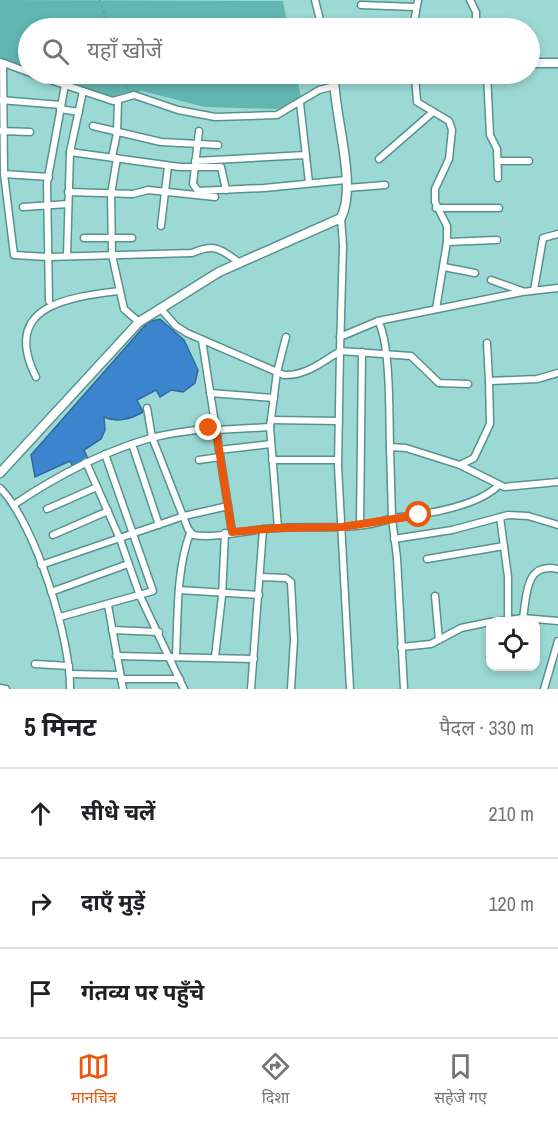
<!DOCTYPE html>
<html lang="hi">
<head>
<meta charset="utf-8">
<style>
	body { margin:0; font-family:"Archivo Narrow","Noto Sans Devanagari",sans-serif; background:#f2f2f2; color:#202124 }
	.controls { position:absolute; right:18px; bottom:18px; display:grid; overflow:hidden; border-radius:12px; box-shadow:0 3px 9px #0003 }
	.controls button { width:54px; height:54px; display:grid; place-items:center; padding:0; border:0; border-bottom:2px solid #e0e0e0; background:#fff; color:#202124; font:30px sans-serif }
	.stop { position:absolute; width:18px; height:18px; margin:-14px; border:4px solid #ea580c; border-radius:50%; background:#fff }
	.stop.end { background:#ea580c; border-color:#fff; box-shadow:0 2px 6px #0008 }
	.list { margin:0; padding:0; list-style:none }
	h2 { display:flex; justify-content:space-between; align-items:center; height:78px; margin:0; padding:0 24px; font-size:26px }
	h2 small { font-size:20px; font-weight:400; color:#757577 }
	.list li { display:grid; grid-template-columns:39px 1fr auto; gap:18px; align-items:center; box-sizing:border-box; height:90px; padding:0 24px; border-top:2px solid #e0e0e0 }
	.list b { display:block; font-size:22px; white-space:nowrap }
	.list em { font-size:20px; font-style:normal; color:#757577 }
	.icon { flex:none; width:33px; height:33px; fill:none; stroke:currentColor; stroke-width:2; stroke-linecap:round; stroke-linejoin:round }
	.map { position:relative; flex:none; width:558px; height:689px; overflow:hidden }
	.search { position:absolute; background:#fff; box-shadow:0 3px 9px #0003; left:18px; right:18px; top:18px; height:66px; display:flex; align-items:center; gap:15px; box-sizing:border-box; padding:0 21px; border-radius:33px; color:#757577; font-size:22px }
	.sheet { height:348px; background:#fff }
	nav { display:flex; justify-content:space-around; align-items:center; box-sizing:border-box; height:84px; border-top:2px solid #e0e0e0; background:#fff; font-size:16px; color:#757577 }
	nav a { display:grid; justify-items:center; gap:3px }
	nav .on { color:#ea580c }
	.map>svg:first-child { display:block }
</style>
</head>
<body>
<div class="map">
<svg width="558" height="689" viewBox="0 0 558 689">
	<rect width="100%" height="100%" fill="#9cd9d5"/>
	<g fill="#61b6b2">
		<path d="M0 0 283 1 288 28H28V68L0 57Z"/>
		<path d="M43 74H296L301 97 278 109 205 107 142 91 124 94 113 100Z"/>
	</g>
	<path fill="#3c84ce" stroke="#306a9d" stroke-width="1.5" d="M160 319 184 340 198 370 195 383 183 392 171 390 160 397 156 390 137 400 143 412C131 419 116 423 104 417L105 430 101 439 84 450 88 459 73 467 70 461 35 477 31 455 148 322Z"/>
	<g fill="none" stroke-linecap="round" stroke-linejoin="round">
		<g stroke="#57928f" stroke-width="9">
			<g id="minor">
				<path d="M315 0 322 28"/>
				<path d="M470 0 476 12V28"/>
				<path d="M361 5 415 7"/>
				<path d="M413 28 418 0"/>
				<path d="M1 62 28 72"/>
				<path d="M3 63 4 174 14 255 48 257 192 253C216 243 220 249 240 263"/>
				<path d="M32 74 113 101 134 95 178 110 215 117 277 115 319 90 335 86"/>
				<path d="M415 74 417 102 449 121 452 130 449 159 435 189V202L447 226V242L436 309"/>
				<path d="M487 74 490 135 497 149 498 178"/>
				<path d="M0 100 61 105"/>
				<path d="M300 103 309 183"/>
				<path d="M60 109 79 112"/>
				<path d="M93 126 161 142 218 145"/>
				<path d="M1 131 30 132"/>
				<path d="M199 131 193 184 198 191 264 188 346 180"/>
				<path d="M70 152 180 167H221L226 190"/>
				<path d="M112 157 117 133 118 101"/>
				<path d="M117 158 111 194 112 255 124 309 139 322"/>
				<path d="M379 159 433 112"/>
				<path d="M195 161 306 155"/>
				<path d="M498 161H529"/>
				<path d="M4 174 49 177"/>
				<path d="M347 188 385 185"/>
				<path d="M68 192 133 194 148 190 215 197"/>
				<path d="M23 207 68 204"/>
				<path d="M436 208H499"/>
				<path d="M161 226 168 166"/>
				<path d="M84 238H132"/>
				<path d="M447 242 497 240"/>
				<path d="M67 256 70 152 83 91"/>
				<path d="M444 267 475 273"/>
				<path d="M491 280 522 291"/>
				<path d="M534 290 543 238 558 234"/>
				<path d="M49 301 47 183 65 85"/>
				<path d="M160 308 176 326 187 333 284 375C305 376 323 362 340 351L343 245 341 218"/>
				<path d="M378 321C391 343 389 419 390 447"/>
				<path d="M340 337 378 321 522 292 558 288"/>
				<path d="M202 340 232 532"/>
				<path d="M487 343 489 381"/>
				<path d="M36 377C0 305 70 297 119 291"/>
				<path d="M210 393 274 398"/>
				<path d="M147 408 152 437 188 529 193 535C219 539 250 529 276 528 314 525 356 532 392 518L390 447 406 448 460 465 504 487 558 482"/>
				<path d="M271 420 339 421"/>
				<path d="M216 430 270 427"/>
				<path d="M132 444 159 525"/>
				<path d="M219 450 271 444"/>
				<path d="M199 460 220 457"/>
				<path d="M272 460H338"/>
				<path d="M86 462 120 539 140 596 184 689"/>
				<path d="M460 465 474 458 490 424 489 381 537 379 558 373"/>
				<path d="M0 488C35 523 71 639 70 689"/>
				<path d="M15 504C58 475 102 452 151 438 172 432 194 431 215 427"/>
				<path d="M47 509 97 487"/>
				<path d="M500 517 508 577V619"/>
				<path d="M360 525 362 352"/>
				<path d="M278 528 270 427 277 372 286 337"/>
				<path d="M53 535 108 511"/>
				<path d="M394 539 452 530 508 515 528 516 558 525"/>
				<path d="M427 559 504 546"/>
				<path d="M41 565 184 516 228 506"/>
				<path d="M260 577 286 578 291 582 294 640 291 689"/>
				<path d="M179 590 259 595"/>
				<path d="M51 592 128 564"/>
				<path d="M435 596 439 640"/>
				<path d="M108 605 123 689"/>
				<path d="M60 617 153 591 105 454"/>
				<path d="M523 618C527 594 525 562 558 569"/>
				<path d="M492 622 523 618 558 621"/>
				<path d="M112 630 159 632"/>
				<path d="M401 647 431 644 461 628 490 622"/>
				<path d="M116 656 254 659"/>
				<path d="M176 656C178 616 176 571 190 533"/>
				<path d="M215 657 222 596 225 533"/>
				<path d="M35 664 69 666"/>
				<path d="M70 674 120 675"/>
				<path d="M121 679H180"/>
				<path d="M0 688 6 689"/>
				<path d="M251 689 263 529"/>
				<path d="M350 689 338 466 340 351 411 356 439 383 468 384"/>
				<path d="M404 689 397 558 392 518C422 515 477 507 499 485"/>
				<path d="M544 689 558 641"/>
			</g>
		</g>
		<g stroke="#57928f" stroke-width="11">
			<g id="secondary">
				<path d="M530 63H558"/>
				<path d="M0 473 139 322 219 272 341 218C358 184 333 113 334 74"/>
			</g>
		</g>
		<g stroke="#63918e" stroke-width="1.5" stroke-dasharray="1.5 4.5" stroke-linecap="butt">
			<path d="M99 0 111 28"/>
			<path d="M121 74 128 91"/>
		</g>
		<use href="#minor" stroke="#fff" stroke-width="6"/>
		<use href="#secondary" stroke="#fff" stroke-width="8"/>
	</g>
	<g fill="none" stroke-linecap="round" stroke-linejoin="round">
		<path stroke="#ea580c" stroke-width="8" d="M209 428 215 427 216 430 232 532 278 528 342 527 419 515"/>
	</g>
</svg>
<div class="controls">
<button><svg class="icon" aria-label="locate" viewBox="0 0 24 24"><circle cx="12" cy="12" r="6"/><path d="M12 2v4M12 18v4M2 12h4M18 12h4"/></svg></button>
</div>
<div class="stop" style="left:419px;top:515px"></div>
<div class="stop end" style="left:209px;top:428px"></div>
<div class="search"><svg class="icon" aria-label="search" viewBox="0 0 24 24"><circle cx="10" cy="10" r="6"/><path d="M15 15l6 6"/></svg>यहाँ खोजें</div>
</div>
<section class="sheet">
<h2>5 मिनट<small>पैदल · 330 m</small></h2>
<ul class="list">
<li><svg class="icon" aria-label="ahead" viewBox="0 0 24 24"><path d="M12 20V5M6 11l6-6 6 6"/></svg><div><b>सीधे चलें</b></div><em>210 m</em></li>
<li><svg class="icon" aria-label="right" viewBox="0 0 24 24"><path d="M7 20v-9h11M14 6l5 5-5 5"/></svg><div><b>दाएँ मुड़ें</b></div><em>120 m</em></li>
<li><svg class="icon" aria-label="arrive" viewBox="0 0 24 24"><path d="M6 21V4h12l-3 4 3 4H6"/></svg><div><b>गंतव्य पर पहुँचे</b></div></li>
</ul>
</section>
<nav>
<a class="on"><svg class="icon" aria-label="map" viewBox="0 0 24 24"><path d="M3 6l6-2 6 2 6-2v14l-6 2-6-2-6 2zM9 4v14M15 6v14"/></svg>मानचित्र</a>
<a><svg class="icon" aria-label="directions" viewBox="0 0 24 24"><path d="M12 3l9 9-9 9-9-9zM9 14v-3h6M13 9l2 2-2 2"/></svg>दिशा</a>
<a><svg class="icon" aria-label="saved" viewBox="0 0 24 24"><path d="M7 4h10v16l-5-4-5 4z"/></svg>सहेजे गए</a>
</nav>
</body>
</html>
